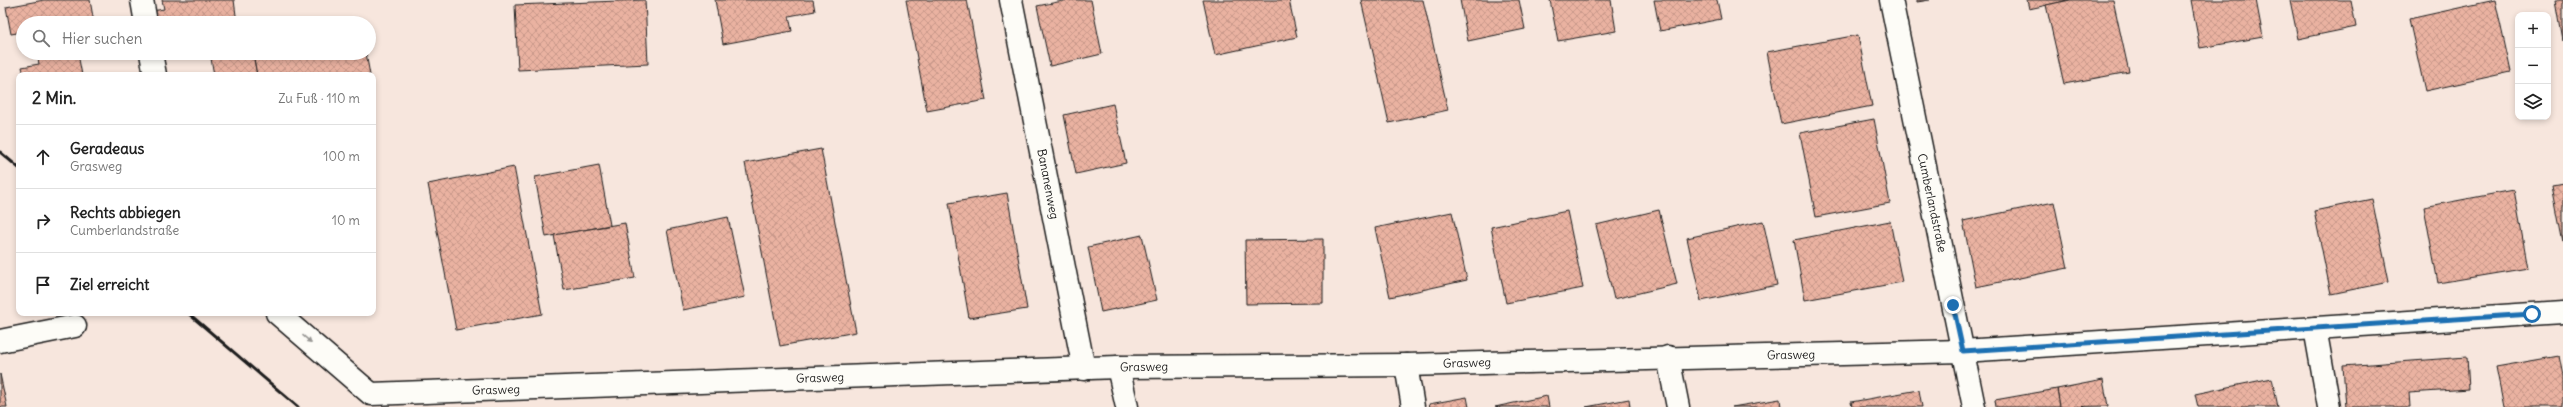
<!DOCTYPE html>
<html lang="de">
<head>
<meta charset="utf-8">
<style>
	body { margin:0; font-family:Delius,sans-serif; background:#f2f2f2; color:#222 }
	.controls { position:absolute; right:12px; top:12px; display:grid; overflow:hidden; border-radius:8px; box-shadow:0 2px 6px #0003 }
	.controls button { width:36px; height:36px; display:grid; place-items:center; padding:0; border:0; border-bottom:1px solid #e0e0e0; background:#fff; color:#222; font:20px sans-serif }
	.stop { position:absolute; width:12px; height:12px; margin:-9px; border:3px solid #1f6fb2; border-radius:50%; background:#fff }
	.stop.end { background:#1f6fb2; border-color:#fff; box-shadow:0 1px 4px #0008 }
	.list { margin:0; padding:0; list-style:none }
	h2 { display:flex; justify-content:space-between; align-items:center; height:52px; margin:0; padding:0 16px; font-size:17px }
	h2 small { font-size:13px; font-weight:400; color:#767676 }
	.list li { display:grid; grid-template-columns:26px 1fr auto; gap:12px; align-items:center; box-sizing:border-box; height:64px; padding:0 16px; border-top:1px solid #e0e0e0 }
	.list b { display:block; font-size:15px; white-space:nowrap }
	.list p { margin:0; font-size:13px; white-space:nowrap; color:#767676 }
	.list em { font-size:13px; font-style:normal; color:#767676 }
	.icon { flex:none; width:22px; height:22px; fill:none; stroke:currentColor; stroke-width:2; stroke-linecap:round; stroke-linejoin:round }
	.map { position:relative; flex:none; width:2563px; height:407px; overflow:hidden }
	.search { position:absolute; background:#fff; box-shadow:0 2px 6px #0003; left:16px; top:16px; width:360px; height:44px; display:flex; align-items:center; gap:10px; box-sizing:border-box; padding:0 14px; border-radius:22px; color:#767676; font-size:15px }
	.panel { position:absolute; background:#fff; box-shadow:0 2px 6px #0003; left:16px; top:72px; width:360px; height:244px; border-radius:8px }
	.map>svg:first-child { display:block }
</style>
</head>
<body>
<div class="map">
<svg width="2563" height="407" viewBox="0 0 2563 407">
	<defs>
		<pattern id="building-cross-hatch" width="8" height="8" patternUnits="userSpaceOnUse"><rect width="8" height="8" fill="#eab2a1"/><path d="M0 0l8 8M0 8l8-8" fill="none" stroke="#c8988a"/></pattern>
	</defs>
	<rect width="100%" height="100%" fill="#f7e6dd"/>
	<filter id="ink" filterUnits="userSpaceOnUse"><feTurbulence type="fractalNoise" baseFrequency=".025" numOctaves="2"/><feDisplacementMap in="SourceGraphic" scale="8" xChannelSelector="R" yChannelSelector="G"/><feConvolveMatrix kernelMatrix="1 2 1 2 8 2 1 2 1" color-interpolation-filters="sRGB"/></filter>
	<g filter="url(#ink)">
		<g fill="url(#building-cross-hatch)" stroke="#1c1c1c">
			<path d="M44 0H90L94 23H23V32L11 34 6 7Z"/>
			<path d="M162 0H234L237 23H154L152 11 164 9Z"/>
			<path d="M645 0 648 64 518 70 515 5Z"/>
			<path d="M715 0H813L815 11 789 16 792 31 723 44Z"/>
			<path d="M906 0H967L986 100 927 111Z"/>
			<path d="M1068 0H1091L1102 54 1050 66 1037 6Z"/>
			<path d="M1203 0H1289L1297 37 1215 55Z"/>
			<path d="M1361 0H1423L1448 110 1389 123Z"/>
			<path d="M1460 0H1519L1525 29 1468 41Z"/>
			<path d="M1550 0H1611L1616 31 1558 41Z"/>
			<path d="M1654 0H1717L1721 19 1660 31Z"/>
			<path d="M1917 0H1930L1917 2Z"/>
			<path d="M2027 0H2070L2029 9Z"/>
			<path d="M2070 0H2113L2129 72 2064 84 2046 5Z"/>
			<path d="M2191 0H2256L2263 37 2200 48Z"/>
			<path d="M2290 0H2351L2356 27 2298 39Z"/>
			<path d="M2495 0 2511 72 2425 91 2409 19Z"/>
			<path d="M2556 0H2563V40Z"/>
			<path d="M1858 35 1872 106 1781 124 1767 52Z"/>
			<path d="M37 53H86L78 54 82 75H24L22 67 39 64Z"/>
			<path d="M159 53H177L160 56Z"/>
			<path d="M210 53H253L257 75H214Z"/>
			<path d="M253 53H366L370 75H257Z"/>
			<path d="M1113 104 1126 163 1076 174 1064 115Z"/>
			<path d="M1874 119 1890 203 1816 217 1800 133Z"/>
			<path d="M821 149 856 332 780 346 745 163Z"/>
			<path d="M599 165 610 225 546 237 535 177Z"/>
			<path d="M514 167 542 314 456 330 428 184Z"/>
			<path d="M2563 184V242L2552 186Z"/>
			<path d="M2514 190 2528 268 2438 283 2424 207Z"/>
			<path d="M1007 193 1027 309 969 318 949 203Z"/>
			<path d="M2372 199 2389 282 2331 294 2314 211Z"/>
			<path d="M2054 202 2068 268 1976 287 1963 221Z"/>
			<path d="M1659 210 1677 284 1614 299 1596 225Z"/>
			<path d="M1567 211 1583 288 1506 303 1491 227Z"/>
			<path d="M1452 212 1467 280 1390 297 1375 228Z"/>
			<path d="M728 217 745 297 683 310 667 230Z"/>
			<path d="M1763 221 1777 285 1701 301 1687 238Z"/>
			<path d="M1890 221 1902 282 1805 300 1794 240Z"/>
			<path d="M625 223 635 278 564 290 554 235Z"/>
			<path d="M1142 235 1157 300 1101 312 1088 247Z"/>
			<path d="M1323 239V303L1246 304 1245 240Z"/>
			<path d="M2559 356 2563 376V407H2504L2496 367Z"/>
			<path d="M2467 357 2469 389 2409 393 2410 407H2346L2343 366Z"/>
			<path d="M0 374 7 407H0Z"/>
			<path d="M2272 378 2278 407H2198L2195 394Z"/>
			<path d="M2103 380 2108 406 2060 407 2057 389Z"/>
			<path d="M2057 389 2060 407H1996L1995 400Z"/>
			<path d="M1919 390 1922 407H1852L1851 402Z"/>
			<path d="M1547 396 1549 407H1495Z"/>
			<path d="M1467 397 1469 407H1430L1429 404Z"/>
			<path d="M1629 399 1630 407H1586Z"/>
			<path d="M1780 399 1781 407H1732Z"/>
		</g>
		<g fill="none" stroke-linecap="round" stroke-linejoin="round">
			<g stroke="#1c1c1c" stroke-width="25">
				<g id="minor">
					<path d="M142 0 146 23"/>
					<path d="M1011 0 1084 369"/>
					<path d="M1891 0 1974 407"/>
					<path d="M151 53 155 75"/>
					<path d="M277 313 371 394 1118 367 1406 365 1963 351 2563 312"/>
					<path d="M2315 328 2329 407"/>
					<path d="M0 341 75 326"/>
					<path d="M1668 357 1678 407"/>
					<path d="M1406 365 1413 407"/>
					<path d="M1118 367 1127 407"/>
				</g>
			</g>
			<use href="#minor" stroke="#fdfcf7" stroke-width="22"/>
			<g stroke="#1c1c1c" stroke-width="3">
				<path d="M0 152 19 168"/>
				<path d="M188 313 298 407"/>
			</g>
		</g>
		<defs><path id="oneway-solid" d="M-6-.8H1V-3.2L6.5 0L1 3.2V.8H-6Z"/></defs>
		<use fill="#989794" href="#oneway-solid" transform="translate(307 339) rotate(41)"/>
	</g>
	<g fill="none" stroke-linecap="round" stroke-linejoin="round" filter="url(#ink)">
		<path stroke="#1f6fb2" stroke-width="5" d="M1953 305 1963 351 2532 314"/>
	</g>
	<g text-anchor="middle" stroke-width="3.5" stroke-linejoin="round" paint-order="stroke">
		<g font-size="12" fill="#1c1c1c" stroke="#fdfcf7">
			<text transform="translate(1048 184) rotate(79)" y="4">Bananenweg</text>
			<text transform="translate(1932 203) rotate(78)" y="4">Cumberlandstraße</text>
			<text transform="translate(1791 355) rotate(-1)" y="4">Grasweg</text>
			<text transform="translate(1467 363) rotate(-2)" y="4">Grasweg</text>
			<text transform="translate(1144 367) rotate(-1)" y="4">Grasweg</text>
			<text transform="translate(820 378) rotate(-2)" y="4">Grasweg</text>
			<text transform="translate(496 390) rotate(-2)" y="4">Grasweg</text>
		</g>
	</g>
</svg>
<div class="controls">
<button>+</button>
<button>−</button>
<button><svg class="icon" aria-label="layers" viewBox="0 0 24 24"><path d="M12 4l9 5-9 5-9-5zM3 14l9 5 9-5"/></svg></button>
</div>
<div class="stop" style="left:2532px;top:314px"></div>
<div class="stop end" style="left:1953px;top:305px"></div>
<div class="search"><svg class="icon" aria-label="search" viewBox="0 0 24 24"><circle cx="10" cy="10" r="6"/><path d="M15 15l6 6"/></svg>Hier suchen</div>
<section class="panel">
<h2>2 Min.<small>Zu Fuß · 110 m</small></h2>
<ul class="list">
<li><svg class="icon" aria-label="ahead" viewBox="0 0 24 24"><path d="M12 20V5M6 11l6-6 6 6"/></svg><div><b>Geradeaus</b><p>Grasweg</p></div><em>100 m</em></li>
<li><svg class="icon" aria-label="right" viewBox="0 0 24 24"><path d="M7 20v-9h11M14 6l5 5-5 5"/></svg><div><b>Rechts abbiegen</b><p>Cumberlandstraße</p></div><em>10 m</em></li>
<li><svg class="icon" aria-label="arrive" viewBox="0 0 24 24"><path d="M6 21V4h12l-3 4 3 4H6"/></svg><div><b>Ziel erreicht</b></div></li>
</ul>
</section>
</div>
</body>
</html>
